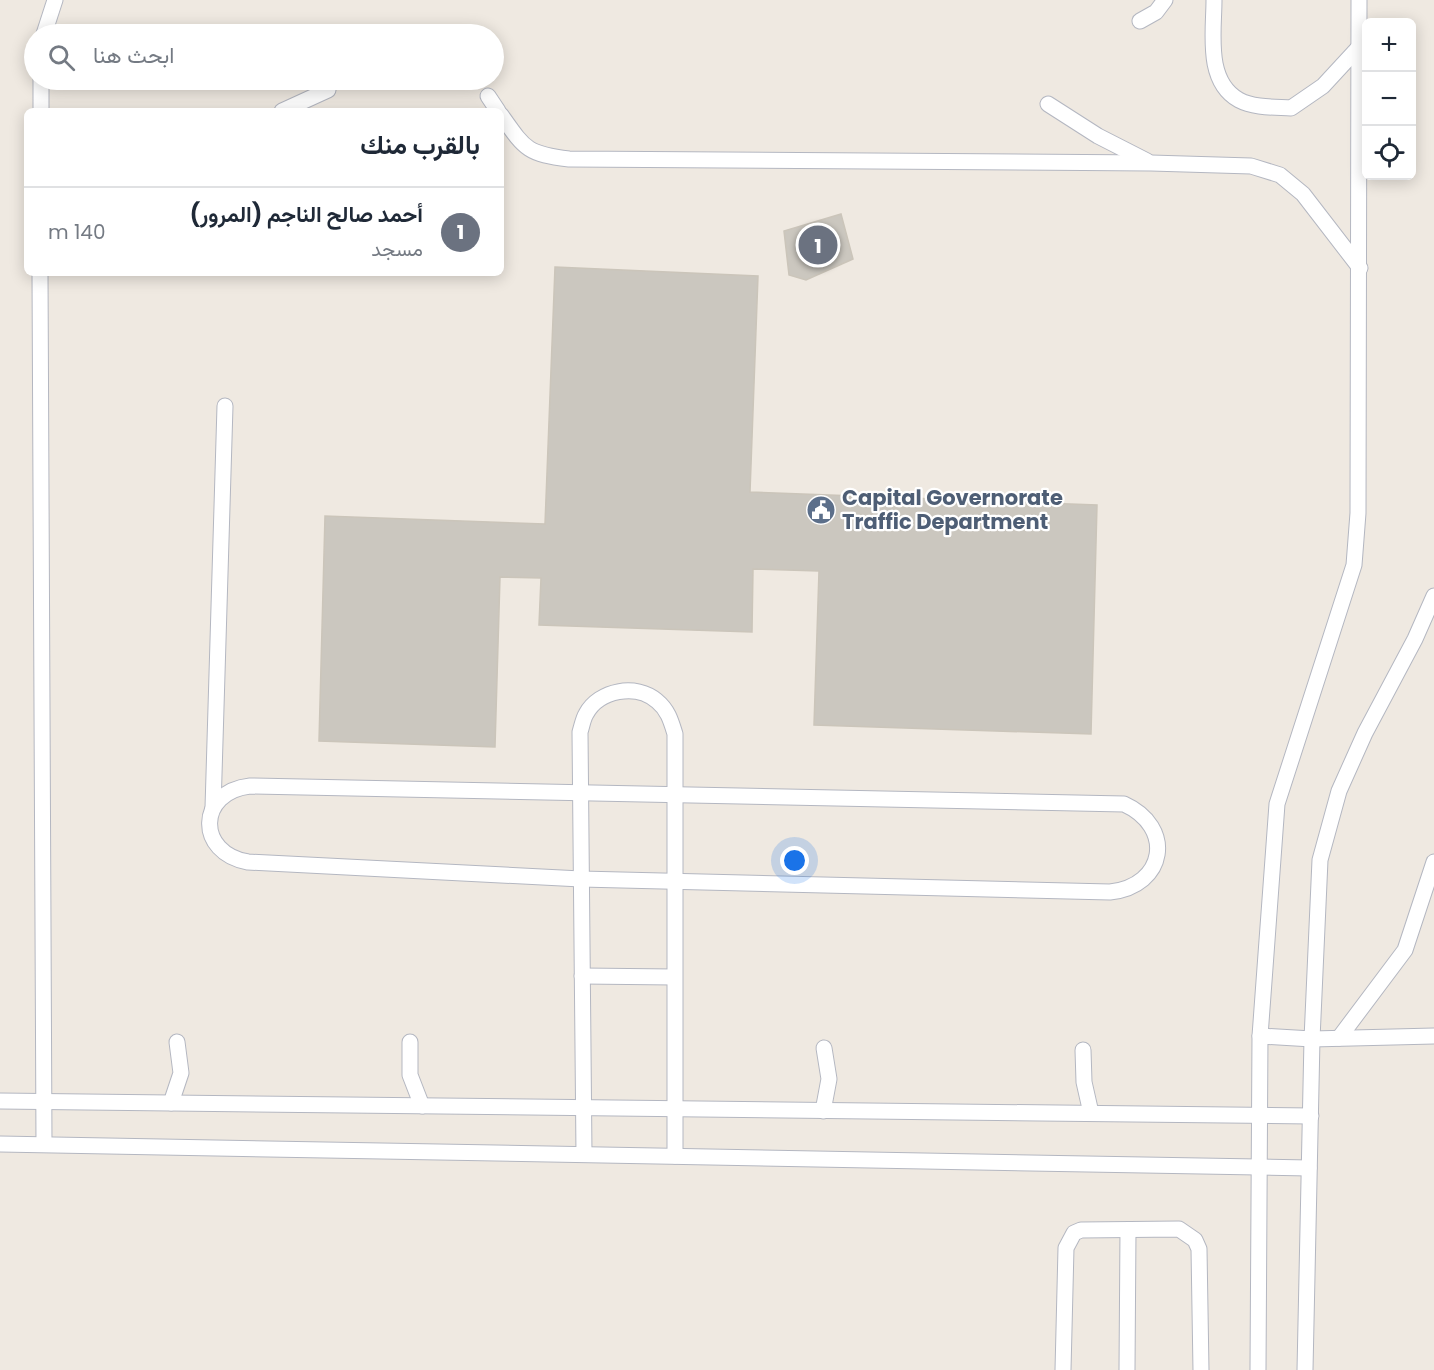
<!DOCTYPE html>
<html lang="ar">
<head>
<meta charset="utf-8">
<style>
	body { margin:0; font-family:Poppins,Vazirmatn,sans-serif; background:#f6f6f7; color:#1f2937; direction:rtl }
	.controls { position:absolute; right:18px; top:18px; display:grid; overflow:hidden; border-radius:9px; box-shadow:0 3px 15px #0003 }
	.controls button { width:54px; height:54px; display:grid; place-items:center; padding:0; border:0; border-bottom:2px solid #e0e1e3; background:#fff; color:#1f2937; font:30px sans-serif }
	.you { position:absolute; left:795px; top:861px; width:21px; height:21px; margin:-15px; border:4px solid #fff; border-radius:50%; background:#1a73e8; box-shadow:0 0 0 9px #1a73e833 }
	.badge { display:grid; place-items:center; width:39px; height:39px; border-radius:50%; background:#111827; color:#fff; font-size:20px; font-weight:700 }
	.pin { position:absolute; translate:-50% -50%; border:3px solid #fff; box-shadow:0 2px 6px #0006 }
	.list { margin:0; padding:0; list-style:none }
	h2 { display:flex; justify-content:space-between; align-items:center; height:78px; margin:0; padding:0 24px; font-size:26px }
	h2 small { font-size:20px; font-weight:400; color:#747a83 }
	.list li { display:grid; grid-template-columns:39px 1fr auto; gap:18px; align-items:center; box-sizing:border-box; height:90px; padding:0 24px; border-top:2px solid #e0e1e3 }
	.list b { display:block; font-size:22px; white-space:nowrap }
	.list p { margin:0; font-size:20px; white-space:nowrap; color:#747a83 }
	.list em { font-size:20px; font-style:normal; color:#747a83 }
	.icon { flex:none; width:33px; height:33px; fill:none; stroke:currentColor; stroke-width:2; stroke-linecap:round; stroke-linejoin:round }
	.map { position:relative; flex:none; width:1434px; height:1370px; overflow:hidden; direction:ltr }
	.search { position:absolute; background:#fff; box-shadow:0 3px 15px #0003; left:24px; top:24px; width:480px; height:66px; display:flex; align-items:center; gap:15px; box-sizing:border-box; padding:0 21px; border-radius:33px; color:#747a83; font-size:22px }
	.panel { position:absolute; background:#fff; box-shadow:0 3px 15px #0003; left:24px; top:108px; width:480px; height:168px; border-radius:9px; direction:rtl }
	.map>svg:first-child { display:block }
</style>
</head>
<body>
<div class="map">
<svg width="1434" height="1370" viewBox="0 0 1434 1370">
	<rect width="100%" height="100%" fill="#efe9e1"/>
	<g fill="#cbc7bf" stroke="#cbc5ba" stroke-width="1.5">
		<path d="M841 214 853 259 806 280 789 275 784 231Z"/>
		<path d="M555 267 758 276 750 492 1097 505 1091 734 814 725 819 571 753 569 752 632 539 625 541 578 500 577 495 747 319 741 325 516 545 524Z"/>
	</g>
	<g fill="none" stroke-linecap="round" stroke-linejoin="round">
		<g stroke="#b4b7c1" stroke-width="17">
			<g id="lane">
				<path d="M1214 0C1214 32 1205 81 1239 100 1254 108 1275 107 1291 108L1323 86 1359 47"/>
				<path d="M1140 21 1156 12 1165 0"/>
				<path d="M44 34 55 0"/>
				<path d="M488 96 498 111"/>
				<path d="M1048 104 1098 136 1147 161"/>
				<path d="M41 111V80"/>
				<path d="M282 111 328 90"/>
				<path d="M501 115C525 149 527 154 569 159L1151 163 1251 166 1280 175 1303 194 1360 268"/>
				<path d="M40 273 44 1144"/>
				<path d="M250 786 1124 804C1175 827 1166 886 1110 892L581 879 248 862C196 853 197 792 250 786Z"/>
				<path d="M213 808 225 406"/>
				<path d="M582 976 674 977"/>
				<path d="M1260 1036 1312 1039 1434 1036"/>
				<path d="M1339 1038 1405 950 1434 862"/>
				<path d="M410 1042V1075L422 1106"/>
				<path d="M1083 1050 1084 1082 1091 1113"/>
				<path d="M0 1101 1311 1116"/>
				<path d="M171 1103 181 1073 177 1042"/>
				<path d="M823 1111 829 1079 824 1048"/>
				<path d="M0 1144 1309 1168"/>
				<path d="M584 1154 580 732C582 726 583 719 586 714 599 690 636 683 657 701 668 710 671 721 675 734V1156"/>
				<path d="M1063 1370 1066 1248 1074 1233 1081 1230 1179 1229 1195 1240 1199 1249 1201 1370"/>
				<path d="M1127 1370 1128 1230"/>
				<path d="M1258 1370 1260 1036 1277 804 1354 565 1358 513 1359 0"/>
				<path d="M1305 1370 1312 1039 1320 860 1339 791 1365 733 1415 639 1434 596"/>
			</g>
		</g>
		<use href="#lane" stroke="#fff" stroke-width="15"/>
	</g>
	<defs>
		<g id="civic-disc" transform="scale(1.5)"><circle r="9.5" fill="#5c6f8a" stroke="#fff"/><path d="M-.6-6.5H3V-4.5H.6V-3L4-1V1h2V6H-6V1h2V-1L-.6-3ZM-1.2 2.5V6h2.4V2.5Z" fill="#fff"/></g>
	</defs>
	<g fill-rule="evenodd">
		<use href="#civic-disc" x="821" y="510"/>
	</g>
	<g text-anchor="middle" stroke-width="4.5" stroke-linejoin="round" paint-order="stroke">
		<g font-size="21" font-weight="bold" fill="#4e5e75" stroke="#fff" text-anchor="start">
			<text x="842" y="505">Capital Governorate<tspan x="842" dy="24">Traffic Department</tspan></text>
		</g>
	</g>
</svg>
<div class="controls">
<button>+</button>
<button>−</button>
<button><svg class="icon" aria-label="locate" viewBox="0 0 24 24"><circle cx="12" cy="12" r="6"/><path d="M12 2v4M12 18v4M2 12h4M18 12h4"/></svg></button>
</div>
<div class="you"></div>
<div class="pin badge" style="left:818px;top:245px;background:#6b7280">1</div>
<div class="search"><svg class="icon" aria-label="search" viewBox="0 0 24 24"><circle cx="10" cy="10" r="6"/><path d="M15 15l6 6"/></svg>ابحث هنا</div>
<section class="panel">
<h2>بالقرب منك<small></small></h2>
<ul class="list">
<li><span class="badge" style="background:#6b7280">1</span><div><b>أحمد صالح الناجم (المرور)</b><p>مسجد</p></div><em>140 m</em></li>
</ul>
</section>
</div>
</body>
</html>
